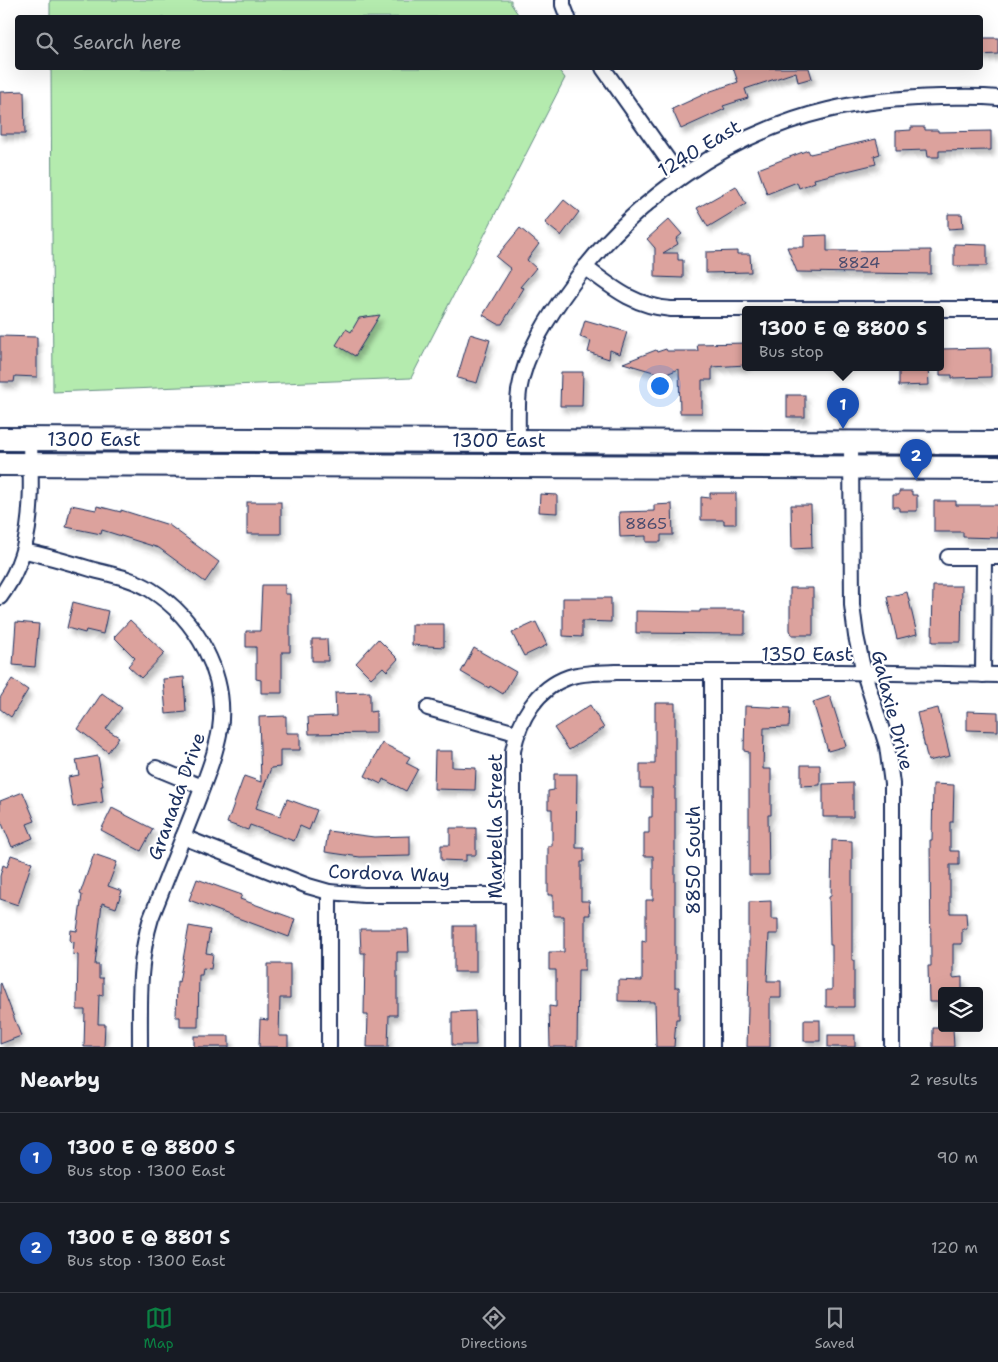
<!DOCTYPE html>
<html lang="en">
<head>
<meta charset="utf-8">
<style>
	body { margin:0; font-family:"Shantell Sans",sans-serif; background:#242831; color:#f1f3f6 }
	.controls { position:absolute; right:15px; bottom:15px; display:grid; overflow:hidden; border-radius:5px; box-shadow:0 5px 20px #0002 }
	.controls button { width:45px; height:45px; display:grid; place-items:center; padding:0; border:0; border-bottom:1px solid #363941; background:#171b24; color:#f1f3f6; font:25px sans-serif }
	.you { position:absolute; left:659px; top:385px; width:18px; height:18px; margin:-12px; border:4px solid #fff; border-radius:50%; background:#1a73e8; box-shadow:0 0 0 8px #1a73e833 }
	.badge { display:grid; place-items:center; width:32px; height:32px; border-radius:50%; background:#0b8043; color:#fff; font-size:16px; font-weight:700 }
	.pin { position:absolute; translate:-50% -41px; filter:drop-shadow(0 1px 2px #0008) }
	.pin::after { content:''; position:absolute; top:26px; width:18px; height:15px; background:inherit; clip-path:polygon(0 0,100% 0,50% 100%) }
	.popup { position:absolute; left:742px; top:306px; width:202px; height:65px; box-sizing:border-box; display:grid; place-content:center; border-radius:5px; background:#171b24; filter:drop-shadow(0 1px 4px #0005); font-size:16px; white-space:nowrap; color:#9ea1a6 }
	.popup b { font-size:19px; color:#f1f3f6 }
	.popup::after { content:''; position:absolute; left:50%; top:100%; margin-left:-10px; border:10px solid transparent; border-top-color:#171b24 }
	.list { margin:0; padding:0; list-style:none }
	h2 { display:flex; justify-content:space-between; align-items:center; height:65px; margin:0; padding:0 20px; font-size:21px }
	h2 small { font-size:16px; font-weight:400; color:#9ea1a6 }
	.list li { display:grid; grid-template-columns:32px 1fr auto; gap:15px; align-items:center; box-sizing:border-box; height:90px; padding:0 20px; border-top:1px solid #363941 }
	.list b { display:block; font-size:19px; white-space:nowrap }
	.list p { margin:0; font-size:16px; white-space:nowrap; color:#9ea1a6 }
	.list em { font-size:16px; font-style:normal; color:#9ea1a6 }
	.icon { flex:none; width:28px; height:28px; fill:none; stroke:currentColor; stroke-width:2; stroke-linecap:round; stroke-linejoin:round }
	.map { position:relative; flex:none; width:998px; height:1047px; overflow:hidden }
	.search { position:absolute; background:#171b24; box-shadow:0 5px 20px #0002; left:15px; right:15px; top:15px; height:55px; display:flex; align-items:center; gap:12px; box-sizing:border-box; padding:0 18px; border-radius:5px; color:#9ea1a6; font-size:19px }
	.sheet { height:245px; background:#171b24 }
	nav { display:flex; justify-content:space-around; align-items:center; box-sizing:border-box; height:70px; border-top:1px solid #363941; background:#171b24; font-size:14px; color:#9ea1a6 }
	nav a { display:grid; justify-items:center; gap:2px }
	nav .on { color:#0b8043 }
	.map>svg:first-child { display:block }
</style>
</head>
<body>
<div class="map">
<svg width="998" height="1047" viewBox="0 0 998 1047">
	<defs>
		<filter id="shadow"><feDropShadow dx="3" dy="5.5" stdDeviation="2.5" flood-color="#0004"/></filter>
	</defs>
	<rect width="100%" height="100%" fill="#fff"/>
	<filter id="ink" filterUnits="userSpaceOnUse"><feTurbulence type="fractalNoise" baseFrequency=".02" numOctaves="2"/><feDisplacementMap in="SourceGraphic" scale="10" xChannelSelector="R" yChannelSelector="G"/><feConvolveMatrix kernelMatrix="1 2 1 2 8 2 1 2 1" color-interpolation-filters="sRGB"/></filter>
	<g filter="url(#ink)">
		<g fill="#b4ebae" stroke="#688d86">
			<path d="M50 0H511V4L520 17 50 18Z"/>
			<path d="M51 68H557L565 78 411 378 53 392Z"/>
		</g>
		<g fill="#dca29d" stroke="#1b2f5e" filter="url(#shadow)">
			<path d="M980 38H998V54L980 55Z"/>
			<path d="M733 68H809L812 78 798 82 796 72 745 89 748 98 723 106 725 109 681 129 672 109 711 91 738 82Z"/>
			<path d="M24 91 25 134H0V92Z"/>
			<path d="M911 127H925V130H938V132L991 131V150L939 151V157H928L927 150 896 151V131L911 130Z"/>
			<path d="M876 139 880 154 874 156 876 164 814 179 815 182 799 188 797 182 767 194 758 169 808 150 810 154Z"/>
			<path d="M736 186 746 204 708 227 697 208Z"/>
			<path d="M564 200 579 212 561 236 545 223Z"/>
			<path d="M948 214H962L963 228 948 229Z"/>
			<path d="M669 219 682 234 676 239 678 244 663 253H678V260H683V278L655 277V248L647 239Z"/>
			<path d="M520 228 539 244 527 260 536 268 520 287 524 288 502 324H498L483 315 511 269 496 257Z"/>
			<path d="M827 235V251L931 250V274L797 272 787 247H804V236Z"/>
			<path d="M954 244 987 245V266H954Z"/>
			<path d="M737 251V254H750L751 272 706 273V252Z"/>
			<path d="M380 315 355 356 336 345 346 329 351 332 359 318Z"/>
			<path d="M585 320 627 332 620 354 610 350 609 359 588 352 591 341 580 337Z"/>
			<path d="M470 334 490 340 477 383 457 378Z"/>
			<path d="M0 336 37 337V377L15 376 14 382H0Z"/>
			<path d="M746 343V365L712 367V380H702V413H680L679 369 656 378 657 373 623 363 656 350 657 352 666 349 667 351H698L697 344Z"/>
			<path d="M991 348V377L952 378V375H940V349Z"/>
			<path d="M899 368H928L929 385 899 386Z"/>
			<path d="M561 372H583L582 406H560Z"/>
			<rect x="787" y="395" width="18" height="22"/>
			<path d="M899 491H912V495H917V511H899V507H893V495H899Z"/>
			<path d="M710 493H736V524H724V520H701V497L710 498Z"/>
			<path d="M540 494 557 495V513L539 512Z"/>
			<path d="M934 501H956V505H998V538L963 537V532H934Z"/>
			<rect x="247" y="502" width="34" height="32"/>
			<path d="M672 504 673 535H661V542H646V536L620 537 619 512 654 511V505Z"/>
			<path d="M71 505 96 510 97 506 121 512V510L169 525 219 562 205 582 159 548 102 530 101 534 66 527Z"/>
			<path d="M791 505H811L812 548 792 549Z"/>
			<path d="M262 585H285V594H290V652H282V693H261V680L256 679V647H246V631H260Z"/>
			<path d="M933 586H962L961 642H932Z"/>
			<path d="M790 588H813V635H792L790 630Z"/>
			<path d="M907 592 917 634 897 639 887 597Z"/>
			<path d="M563 598H611V622L582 621V637L563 636Z"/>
			<path d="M73 602 108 611 103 634 86 630 85 633 67 628Z"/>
			<path d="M700 610H745V634L636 633V611L700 612Z"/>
			<path d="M130 620 165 653 141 678 128 666 135 658 114 637Z"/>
			<path d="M16 622 39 624 35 667 13 665Z"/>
			<path d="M536 622 547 645 524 656 512 633Z"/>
			<path d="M412 624H444V647L412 645Z"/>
			<path d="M312 639H327L328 661H312Z"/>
			<path d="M378 639 398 659 387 671 383 667 371 678 356 663Z"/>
			<path d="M474 648 516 672 503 694 490 686 489 688 461 672Z"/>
			<path d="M184 677 186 712 166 714 163 679Z"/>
			<path d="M12 679 28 690 11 717 0 709V698Z"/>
			<path d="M370 692V712L376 711V733L309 734 308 717 336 716 335 693Z"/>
			<path d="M102 693 122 708 106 729 119 737 108 752 78 729Z"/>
			<path d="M830 696 846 746 828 751 813 702Z"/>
			<path d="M655 703H675V987H679V1019H676L674 1047H656L655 1002 618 1001V980L642 981V941L646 942V900H653V856H644V833H649V817H652V788H640V764H655Z"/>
			<path d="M590 705 604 728 569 750 554 728Z"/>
			<path d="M745 706 790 708 789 727 764 728 763 769H771V815H768L769 875H749V752L744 751Z"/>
			<path d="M938 708 950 756 928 761 917 713Z"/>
			<path d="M967 711 998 712V731L967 730Z"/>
			<path d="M286 716V733H300V750H280V767L271 768 256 808 280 816 287 799 317 810 309 830 300 826 294 841 250 825 248 830 227 823 244 776 261 782 259 717Z"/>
			<path d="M382 743 410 757 406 763 418 769 406 791 383 779 381 784 365 776Z"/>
			<path d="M435 751H452V767L476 768 475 790 434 789Z"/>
			<path d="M98 756 103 786H101L103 802 73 807 68 777 79 775 76 760Z"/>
			<path d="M801 765H820V785L801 786Z"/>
			<path d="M554 774H577L576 848H584V862H581V901H589L590 915H585V970H578L577 1047H550L549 1006 556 1007V970H549V952H564V916H553V895H548V846H552V809H548V791L554 790Z"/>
			<path d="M853 783V817H823V784Z"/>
			<path d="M933 784 954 785 953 822H950V851H959V865H950V913H966L967 929H962V944H953V978L962 977V991H942V1002H929L928 966H931L930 840H932Z"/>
			<path d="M23 792 35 821 27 824 33 838 12 847 0 819V801Z"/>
			<path d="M112 808 153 829 141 851 101 830Z"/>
			<path d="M450 828H476V855H466V861L441 860V845H450Z"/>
			<path d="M328 831 374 837 410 836V856L360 857 325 852Z"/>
			<path d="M832 840 852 841V960H854V1007H826V990H832V945H830L829 897 831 896Z"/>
			<path d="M94 854 117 862 108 886 122 891 116 908 102 903 95 965H99V978H103V996L99 995 98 1024H105L104 1047H84L85 1010H77L78 955 73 954 74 942 70 941 71 930 77 931 82 895 80 894Z"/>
			<path d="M11 855 32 862 18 905 0 899V876L3 865 7 867Z"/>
			<path d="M197 879 242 895 240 899 295 919 289 937 189 900Z"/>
			<path d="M771 901V919H778V934H769L767 981H781V998H770V1047H747L749 968V902Z"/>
			<path d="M189 926 210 930 206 953 213 954 211 969 203 968 202 975H199L198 1027H180V1017H176L177 981 179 982Z"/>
			<rect x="454" y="926" width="22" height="46"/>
			<path d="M360 929H408L409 952H397V1015H389L388 1047H367L368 1015H364L365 953H361Z"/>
			<path d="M268 964H290V998H280L279 1036H288V1047H259L260 1019 268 1020Z"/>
			<path d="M1 983 21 1036 0 1044V984Z"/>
			<path d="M475 1011 476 1045H452V1012Z"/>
			<rect x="804" y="1020" width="16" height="21"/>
			<path d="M933 1028H953L954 1047H933Z"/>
			<rect x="828" y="1035" width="27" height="12"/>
			<rect x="194" y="1036" width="35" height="11"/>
		</g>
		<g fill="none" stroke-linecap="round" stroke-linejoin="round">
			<g stroke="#1b2f5e" stroke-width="18">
				<g id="minor">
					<path d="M563 0V5L568 18"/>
					<path d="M603 68 680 177"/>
					<path d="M585 267C613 288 634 306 671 309H998"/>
					<path d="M518 440C518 424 517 407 519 391 525 352 550 314 573 283 635 199 727 134 828 110 865 101 903 98 941 97 960 97 979 96 998 98"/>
					<path d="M851 443 852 605 856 636 864 673 887 746 892 784V1047"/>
					<path d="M24 551C48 556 71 563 94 570 113 575 134 579 151 590 196 618 228 675 220 729 215 758 203 785 193 812 179 847 165 882 151 918 138 960 140 1003 140 1047"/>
					<path d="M948 557H998"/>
					<path d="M0 597C36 549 31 496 30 439"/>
					<path d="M983 675 984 557"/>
					<path d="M428 708 516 733"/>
					<path d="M156 768 202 787"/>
					<path d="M183 837 308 886 329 892 364 895H513"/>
					<path d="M329 892V1047"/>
					<path d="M513 1047V751C519 719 537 688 569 677 584 672 601 673 616 672H842L998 675"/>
					<path d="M712 1047V672"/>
				</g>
			</g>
			<g stroke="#1b2f5e" stroke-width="26">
				<g id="primary">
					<path d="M0 439 998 443"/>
					<path d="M0 464 998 468"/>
				</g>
			</g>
			<use href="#minor" stroke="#fff" stroke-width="14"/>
			<use href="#primary" stroke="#fff" stroke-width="22"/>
		</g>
	</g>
	<g text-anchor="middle" stroke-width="4.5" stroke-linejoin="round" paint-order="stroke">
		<g font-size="16" fill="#4b4c6e">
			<text x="859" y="268">8824</text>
			<text x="646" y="529">8865</text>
		</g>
		<g font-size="19" fill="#1b2f5e" stroke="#fff">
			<text transform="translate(699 148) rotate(-31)" y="7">1240 East</text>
			<text x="94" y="446">1300 East</text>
			<text x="499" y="447">1300 East</text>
			<text x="807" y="661">1350 East</text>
			<text transform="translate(893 710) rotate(76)" y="7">Galaxie Drive</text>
			<text transform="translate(176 796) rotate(-70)" y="7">Granada Drive</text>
			<text transform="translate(495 826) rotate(-90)" y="7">Marbella Street</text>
			<text transform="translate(693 860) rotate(-90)" y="7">8850 South</text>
			<text transform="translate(389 873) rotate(2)" y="7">Cordova Way</text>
		</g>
	</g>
</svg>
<div class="controls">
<button><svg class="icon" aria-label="layers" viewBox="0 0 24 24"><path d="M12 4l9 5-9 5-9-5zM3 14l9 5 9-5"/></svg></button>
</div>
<div class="you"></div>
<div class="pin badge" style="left:843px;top:429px;background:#1a4fb4">1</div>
<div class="popup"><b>1300 E @ 8800 S</b>Bus stop</div>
<div class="pin badge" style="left:916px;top:480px;background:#1a4fb4">2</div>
<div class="search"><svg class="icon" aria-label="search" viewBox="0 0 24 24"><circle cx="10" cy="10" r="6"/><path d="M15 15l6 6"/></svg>Search here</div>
</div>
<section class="sheet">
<h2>Nearby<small>2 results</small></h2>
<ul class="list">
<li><span class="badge" style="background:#1a4fb4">1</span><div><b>1300 E @ 8800 S</b><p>Bus stop · 1300 East</p></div><em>90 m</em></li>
<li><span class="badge" style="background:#1a4fb4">2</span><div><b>1300 E @ 8801 S</b><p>Bus stop · 1300 East</p></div><em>120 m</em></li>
</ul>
</section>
<nav>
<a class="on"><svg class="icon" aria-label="map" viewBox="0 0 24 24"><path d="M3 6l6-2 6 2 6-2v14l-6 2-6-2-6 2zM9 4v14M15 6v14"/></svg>Map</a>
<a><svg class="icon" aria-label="directions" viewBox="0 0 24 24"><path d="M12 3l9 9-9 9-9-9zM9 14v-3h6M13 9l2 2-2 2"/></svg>Directions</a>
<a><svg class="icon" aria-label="saved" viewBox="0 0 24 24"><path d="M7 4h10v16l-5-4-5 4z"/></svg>Saved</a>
</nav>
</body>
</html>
